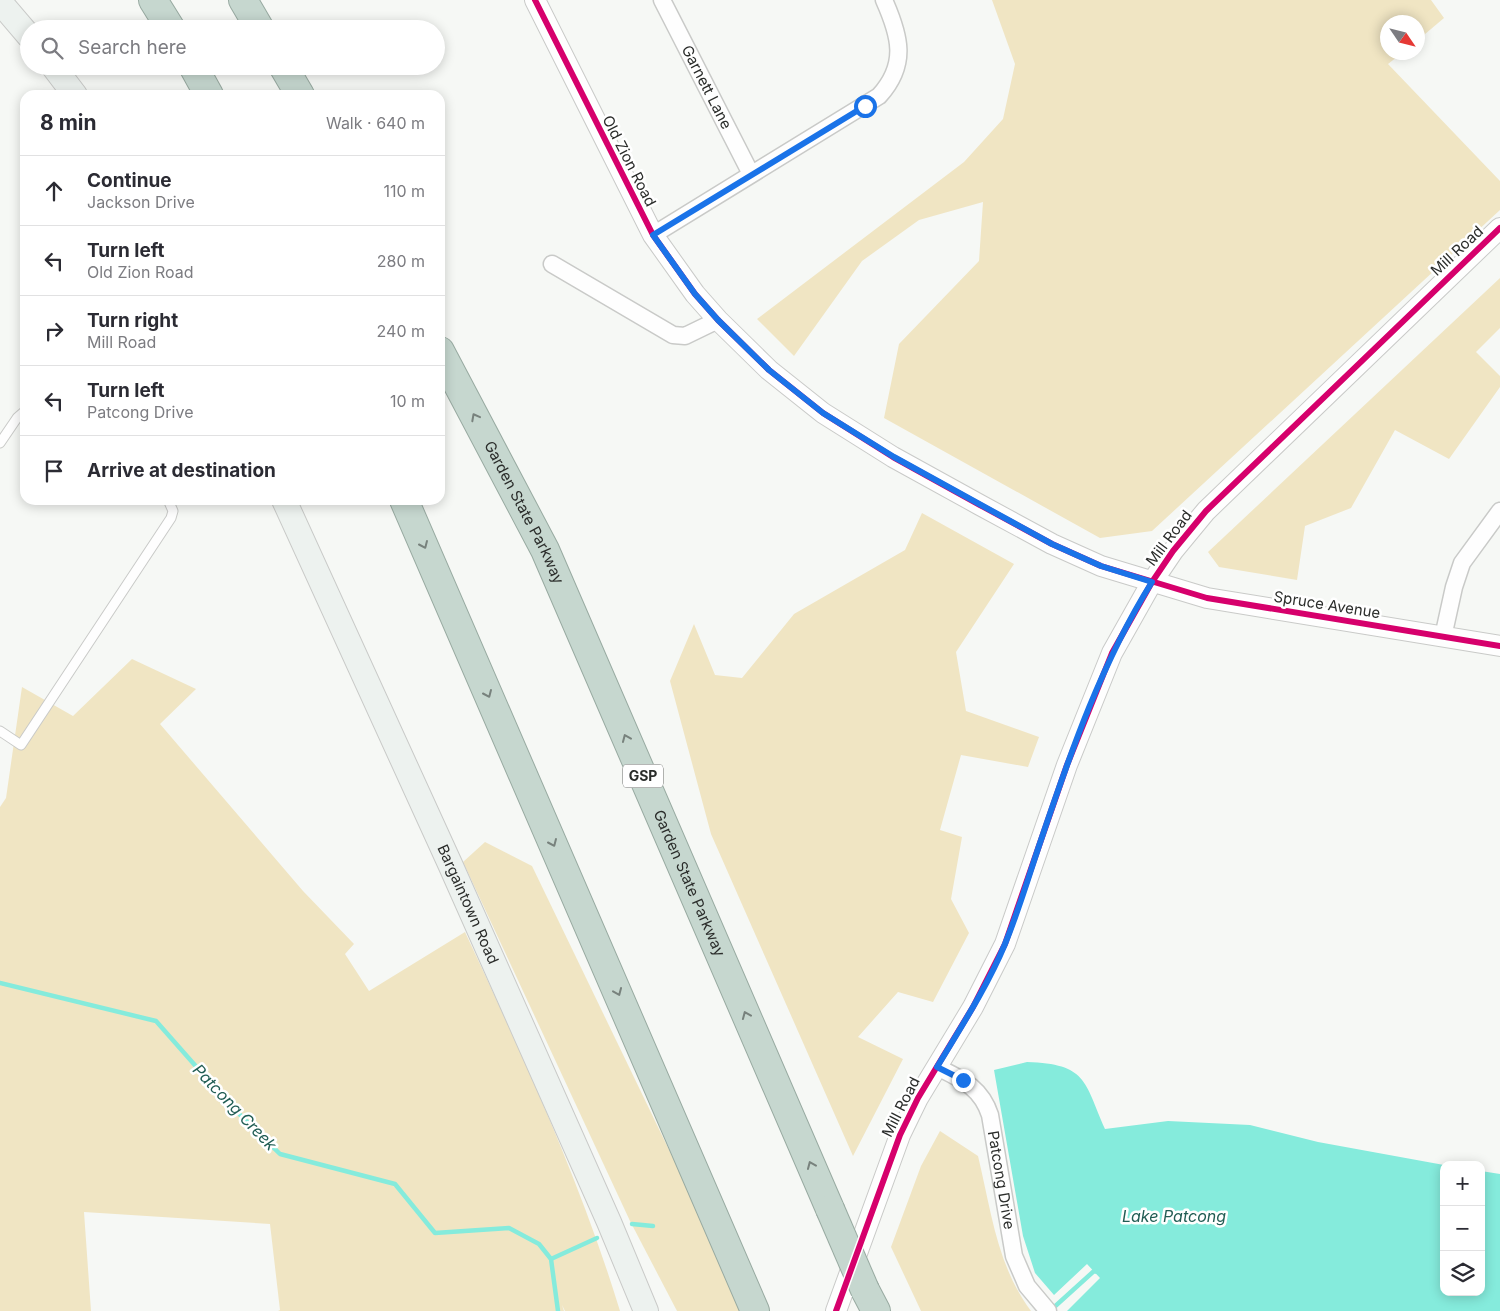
<!DOCTYPE html>
<html lang="en">
<head>
<meta charset="utf-8">
<style>
	body { margin:0; font-family:Inter,sans-serif; background:#f7f7f7; color:#2b2b33 }
	.controls { position:absolute; right:15px; bottom:15px; display:grid; overflow:hidden; border-radius:10px; box-shadow:0 2px 12px #0003 }
	.controls button { width:45px; height:45px; display:grid; place-items:center; padding:0; border:0; border-bottom:1px solid #e1e1e2; background:#fff; color:#2b2b33; font:25px sans-serif }
	.compass { position:absolute; left:1380px; top:15px; width:45px; height:45px; border-radius:50%; background:#fff; box-shadow:0 2px 12px #0003; rotate:125deg }
	.stop { position:absolute; width:15px; height:15px; margin:-11px; border:4px solid #1a73e8; border-radius:50%; background:#fff }
	.stop.end { background:#1a73e8; border-color:#fff; box-shadow:0 1px 5px #0008 }
	.list { margin:0; padding:0; list-style:none }
	h2 { display:flex; justify-content:space-between; align-items:center; height:65px; margin:0; padding:0 20px; font-size:21px }
	h2 small { font-size:16px; font-weight:400; color:#7c7c81 }
	.list li { display:grid; grid-template-columns:32px 1fr auto; gap:15px; align-items:center; box-sizing:border-box; height:70px; padding:0 20px; border-top:1px solid #e1e1e2 }
	.list b { display:block; font-size:19px; white-space:nowrap }
	.list p { margin:0; font-size:16px; white-space:nowrap; color:#7c7c81 }
	.list em { font-size:16px; font-style:normal; color:#7c7c81 }
	.icon { flex:none; width:28px; height:28px; fill:none; stroke:currentColor; stroke-width:2; stroke-linecap:round; stroke-linejoin:round }
	.map { position:relative; flex:none; width:1500px; height:1311px; overflow:hidden }
	.search { position:absolute; background:#fff; box-shadow:0 2px 12px #0003; left:20px; top:20px; width:425px; height:55px; display:flex; align-items:center; gap:12px; box-sizing:border-box; padding:0 18px; border-radius:28px; color:#7c7c81; font-size:19px }
	.panel { position:absolute; background:#fff; box-shadow:0 2px 12px #0003; left:20px; top:90px; width:425px; height:415px; border-radius:15px }
	.map>svg:first-child { display:block }
</style>
</head>
<body>
<div class="map">
<svg width="1500" height="1311" viewBox="0 0 1500 1311">
	<rect width="100%" height="100%" fill="#f6f8f5"/>
	<g fill="#f0e5c3">
		<path d="M992 0H1431L1444 18 1418 40V22H1388V52L1402 53 1388 64 1500 181V210L1152 531 1100 538 884 418 899 344 979 261 983 202 919 220 862 261 794 356 757 319 964 162 1003 119 1015 64Z"/>
		<path d="M1500 278V328L1476 352 1500 376V387L1449 459 1395 430 1351 508 1305 526 1297 580 1219 567 1208 552Z"/>
		<path d="M922 513 1014 564 956 652 966 711 1039 737 1028 767 961 755 940 830 962 837 951 899 969 933 933 1002 898 992 858 1037 903 1059 853 1156 711 834 670 681 694 624 715 675 742 678 794 614 905 550Z"/>
		<path d="M132 659 196 689 160 724 303 891 354 944 345 954 369 991 465 932C523 1056 580 1180 620 1311H565L562 1305 564 1311H278L280 1310 270 1224 84 1212 91 1311H0V807L6 798 22 687 73 716Z"/>
		<path d="M485 842 532 866 713 1241 744 1311H677L630 1221 463 862Z"/>
		<path d="M940 1131 978 1156C991 1210 997 1266 1031 1311H921L891 1247 921 1166Z"/>
	</g>
	<path fill="#85ebdc" d="M1027 1062C1087 1064 1084 1081 1105 1129L1168 1121 1250 1125 1318 1142 1444 1165V1292H1481V1171L1500 1174V1311H1067L1100 1278 1087 1264 1054 1295 1035 1273 1023 1236 994 1070Z"/>
	<g fill="none" stroke-linecap="round" stroke-linejoin="round">
		<g stroke="#85ebdc" stroke-width="4.5">
			<path d="M0 983 156 1021 230 1105 280 1154 395 1184 435 1233 509 1228 539 1244 551 1259 558 1311"/>
			<path d="M632 1224 653 1226"/>
			<path d="M551 1259 597 1238"/>
			<path d="M1051 1310 1094 1271 1098 1272"/>
		</g>
		<g stroke="#c9cac8" stroke-width="11">
			<g id="service">
				<path d="M0 443 17 418 25 411"/>
				<path d="M0 731 21 745 171 518 173 511 169 502"/>
			</g>
		</g>
		<g stroke="#c9cac8" stroke-width="19">
			<g id="minor">
				<path id="s1" d="M662 0 751 174"/>
				<path d="M653 235 879 96C908 64 900 36 884 0"/>
				<path d="M552 264 673 335 685 336 718 320"/>
				<path d="M1443 637 1454 587 1462 563 1500 511"/>
				<path id="s2" d="M937 1067C961 1079 981 1087 990 1115L1014 1256 1027 1286 1048 1311"/>
			</g>
		</g>
		<g stroke="#c9cac8" stroke-width="22">
			<g id="tertiary">
				<path d="M535 0 653 235 695 294 718 320 769 370 823 413 893 457 980 505 1052 544 1101 566 1207 598 1500 646"/>
				<path d="M836 1311 900 1135 918 1098 973 1007 1005 944 1067 765 1112 653 1152 582 1173 551 1206 511 1500 228"/>
			</g>
		</g>
		<g stroke="#c9cac8" stroke-width="26">
			<g id="secondary">
				<path d="M0 2 29 36"/>
				<path d="M53 66 75 95"/>
				<path id="s3" d="M284 500 450 864 609 1222 646 1311"/>
			</g>
		</g>
		<g stroke="#98aaa1" stroke-width="30">
			<g id="motorway">
				<path d="M153 0 171 29"/>
				<path d="M243 0 260 29"/>
				<path d="M193 66 209 95"/>
				<path d="M283 66 300 95"/>
				<path id="s4" d="M440 351 545 550 830 1209"/>
				<path d="M404 500 755 1311"/>
				<path d="M865 1290 876 1311"/>
			</g>
		</g>
		<use href="#service" stroke="#fefefe" stroke-width="9"/>
		<use href="#minor" stroke="#fefefe" stroke-width="16"/>
		<use href="#tertiary" stroke="#fefefe" stroke-width="20"/>
		<use href="#secondary" stroke="#edf2ef" stroke-width="24"/>
		<use href="#motorway" stroke="#c6d7cf" stroke-width="28"/>
		<g stroke="#98aaa1" stroke-width="30" stroke-linecap="butt">
			<path id="motorway-bridge" d="M830 1209 865 1290"/>
		</g>
		<use href="#motorway-bridge" stroke="#c6d7cf" stroke-width="28"/>
		<g stroke="#fff" stroke-width="9">
			<g id="cycleway">
				<path d="M535 0 653 235 695 294 718 320 769 370 823 413 893 457 980 505 1052 544 1101 566 1207 598 1500 646"/>
				<path d="M836 1311 900 1135 918 1098 973 1007 1005 944 1067 765 1112 653 1152 582 1173 551 1206 511 1500 228"/>
			</g>
		</g>
		<use href="#cycleway" stroke="#d6006c" stroke-width="6"/>
	</g>
	<defs><path id="oneway-chevron" d="M-2-3.5L2.5 0L-2 3.5" fill="none" stroke-width="1.6" stroke-linecap="round" stroke-linejoin="round" transform="scale(1.25)"/></defs>
	<g stroke="#78827d">
		<use href="#oneway-chevron" transform="translate(475 417) rotate(-118)"/>
		<use href="#oneway-chevron" transform="translate(424 545) rotate(66)"/>
		<use href="#oneway-chevron" transform="translate(488 694) rotate(66)"/>
		<use href="#oneway-chevron" transform="translate(626 738) rotate(-113)"/>
		<use href="#oneway-chevron" transform="translate(553 843) rotate(66)"/>
		<use href="#oneway-chevron" transform="translate(618 992) rotate(67)"/>
		<use href="#oneway-chevron" transform="translate(746 1015) rotate(-113)"/>
		<use href="#oneway-chevron" transform="translate(811 1165) rotate(-113)"/>
	</g>
	<g fill="none" stroke-linecap="round" stroke-linejoin="round">
		<path stroke="#1a73e8" stroke-width="6" d="M865 106 653 235 695 294 718 320 769 370 823 413 894 457 1052 544 1101 566 1152 582C1102 662 1071 751 1041 840 1029 875 1019 910 1005 944 987 987 961 1027 937 1067L963 1080"/>
	</g>
	<g text-anchor="middle" stroke-width="5" stroke-linejoin="round" paint-order="stroke">
		<rect fill="#fff" stroke="#6b6c6b" stroke-width="1" x="623" y="764.5" width="40" height="23" rx="4"/>
		<g font-size="14" font-weight="bold" fill="#2b2d2b">
			<text x="643" y="781">GSP</text>
		</g>
		<g font-size="15" fill="#2b2d2b" stroke="#fff">
			<text dy="5" stroke="none"><textPath href="#s1" startOffset="98">Garnett Lane</textPath></text>
			<text transform="translate(629 161) rotate(63)" y="5">Old Zion Road</text>
			<text transform="translate(1457 251) rotate(-43)" y="5">Mill Road</text>
			<text dy="5" stroke="none"><textPath href="#s4" startOffset="182">Garden State Parkway</textPath></text>
			<text transform="translate(1169 538) rotate(-53)" y="5">Mill Road</text>
			<text transform="translate(1327 605) rotate(9)" y="5">Spruce Avenue</text>
			<text dy="5" stroke="none"><textPath href="#s4" startOffset="588">Garden State Parkway</textPath></text>
			<text dy="5" stroke="none"><textPath href="#s3" startOffset="444">Bargaintown Road</textPath></text>
			<text transform="translate(901 1107) rotate(-63)" y="5">Mill Road</text>
			<text dy="5" stroke="none"><textPath href="#s2" startOffset="140">Patcong Drive</textPath></text>
		</g>
		<g font-size="16" font-style="italic" fill="#215d54" stroke="#fff">
			<text transform="translate(235 1107) rotate(46)" y="6">Patcong Creek</text>
			<text x="1174" y="1222">Lake Patcong</text>
		</g>
	</g>
</svg>
<div class="controls">
<button>+</button>
<button>−</button>
<button><svg class="icon" aria-label="layers" viewBox="0 0 24 24"><path d="M12 4l9 5-9 5-9-5zM3 14l9 5 9-5"/></svg></button>
</div>
<svg class="compass" viewBox="-18 -18 36 36"><path d="M0-13l5 13h-10z" fill="#e53935"/><path d="M0 13l5-13h-10z" fill="#7c7c81"/></svg>
<div class="stop" style="left:865px;top:106px"></div>
<div class="stop end" style="left:963px;top:1080px"></div>
<div class="search"><svg class="icon" aria-label="search" viewBox="0 0 24 24"><circle cx="10" cy="10" r="6"/><path d="M15 15l6 6"/></svg>Search here</div>
<section class="panel">
<h2>8 min<small>Walk · 640 m</small></h2>
<ul class="list">
<li><svg class="icon" aria-label="ahead" viewBox="0 0 24 24"><path d="M12 20V5M6 11l6-6 6 6"/></svg><div><b>Continue</b><p>Jackson Drive</p></div><em>110 m</em></li>
<li><svg class="icon" aria-label="left" viewBox="0 0 24 24"><path d="M17 20v-9H6M10 6l-5 5 5 5"/></svg><div><b>Turn left</b><p>Old Zion Road</p></div><em>280 m</em></li>
<li><svg class="icon" aria-label="right" viewBox="0 0 24 24"><path d="M7 20v-9h11M14 6l5 5-5 5"/></svg><div><b>Turn right</b><p>Mill Road</p></div><em>240 m</em></li>
<li><svg class="icon" aria-label="left" viewBox="0 0 24 24"><path d="M17 20v-9H6M10 6l-5 5 5 5"/></svg><div><b>Turn left</b><p>Patcong Drive</p></div><em>10 m</em></li>
<li><svg class="icon" aria-label="arrive" viewBox="0 0 24 24"><path d="M6 21V4h12l-3 4 3 4H6"/></svg><div><b>Arrive at destination</b></div></li>
</ul>
</section>
</div>
</body>
</html>
